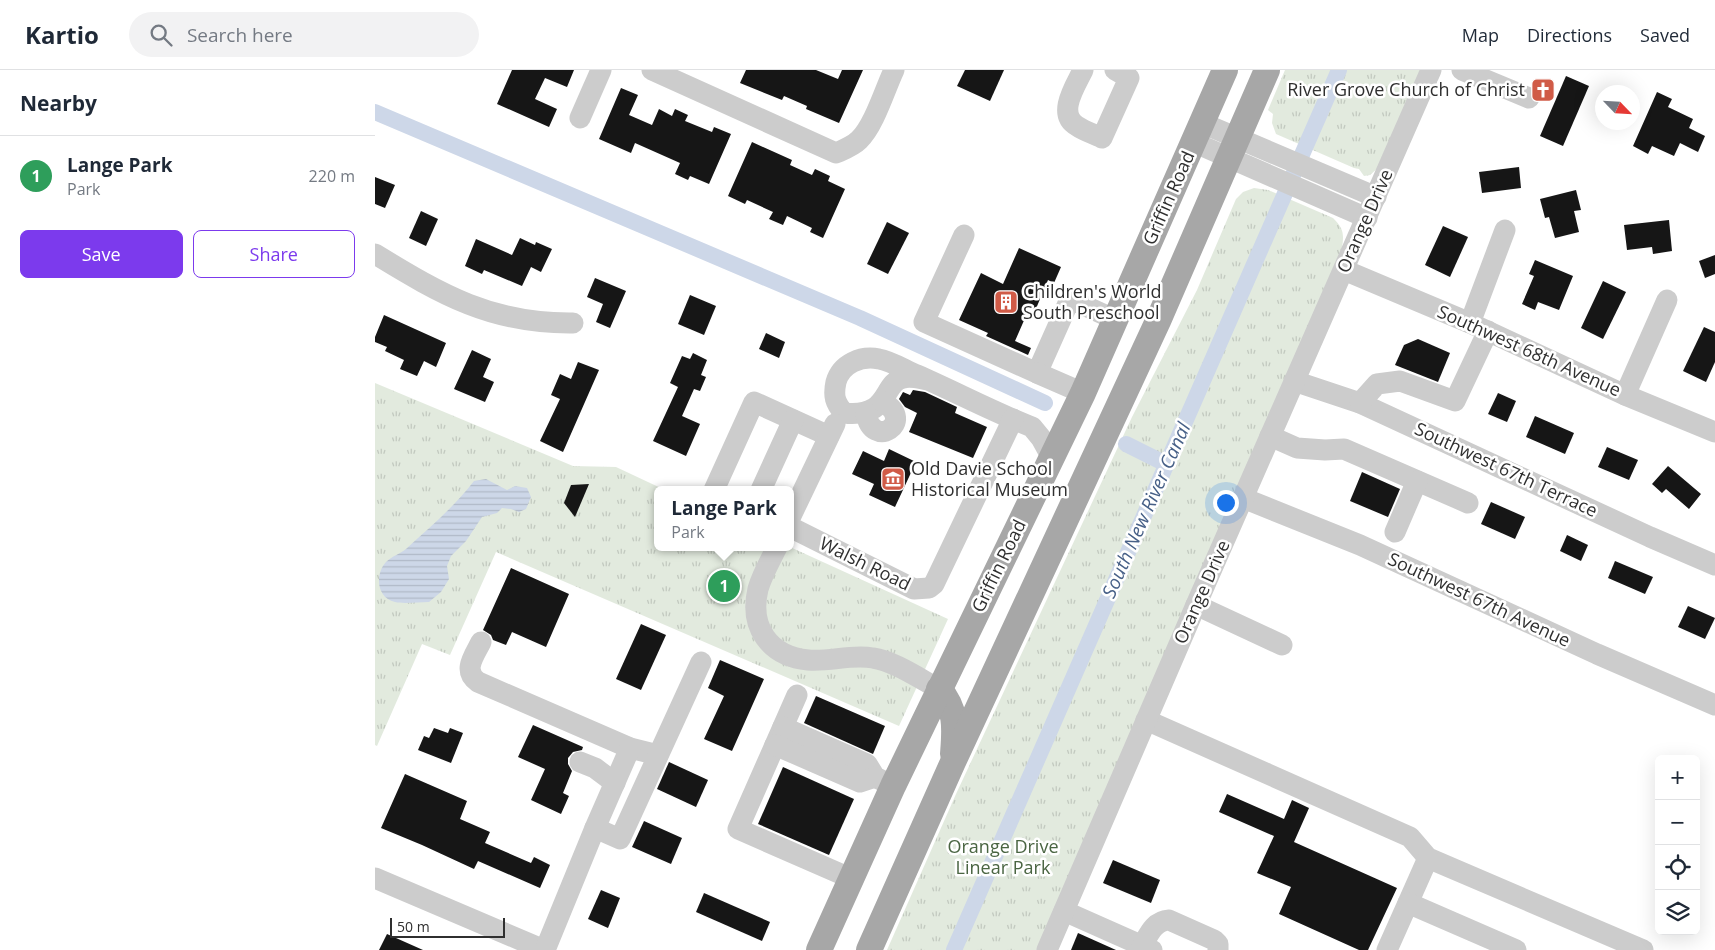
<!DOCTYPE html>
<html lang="en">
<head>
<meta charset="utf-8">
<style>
	body { margin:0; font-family:"Open Sans",sans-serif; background:#f2f2f3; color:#1f2937 }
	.controls { position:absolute; right:15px; bottom:15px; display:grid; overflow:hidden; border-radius:8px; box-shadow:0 5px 20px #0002 }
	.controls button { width:45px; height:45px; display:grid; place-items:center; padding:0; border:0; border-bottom:1px solid #e0e1e3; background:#fff; color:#1f2937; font:25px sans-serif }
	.compass { position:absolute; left:1220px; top:15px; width:45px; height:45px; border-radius:50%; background:#fff; box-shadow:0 5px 20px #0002; rotate:115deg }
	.scale { position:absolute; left:15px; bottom:12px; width:115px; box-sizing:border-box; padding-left:5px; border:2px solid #2f2f2f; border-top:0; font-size:14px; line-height:18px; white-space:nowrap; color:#2f2f2f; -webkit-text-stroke:4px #fff; paint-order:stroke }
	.you { position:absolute; left:850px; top:432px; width:18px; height:18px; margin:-12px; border:4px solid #fff; border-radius:50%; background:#1a73e8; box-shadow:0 0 0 8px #1a73e833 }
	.badge { display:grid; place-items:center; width:32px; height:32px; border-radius:50%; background:#7c3aed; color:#fff; font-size:16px; font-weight:700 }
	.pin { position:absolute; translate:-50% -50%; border:2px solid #fff; box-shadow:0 1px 5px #0006 }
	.popup { position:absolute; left:279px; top:416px; width:140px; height:65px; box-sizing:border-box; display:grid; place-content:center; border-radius:8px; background:#fff; filter:drop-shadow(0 1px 4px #0005); font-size:16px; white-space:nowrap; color:#747a83 }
	.popup b { font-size:19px; color:#1f2937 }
	.popup::after { content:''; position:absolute; left:50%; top:100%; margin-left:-10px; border:10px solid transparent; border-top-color:#fff }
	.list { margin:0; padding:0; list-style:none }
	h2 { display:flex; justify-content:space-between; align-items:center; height:65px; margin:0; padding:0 20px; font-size:21px }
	h2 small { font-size:16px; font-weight:400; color:#747a83 }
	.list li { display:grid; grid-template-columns:32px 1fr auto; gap:15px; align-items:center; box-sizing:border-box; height:80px; padding:0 20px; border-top:1px solid #e0e1e3 }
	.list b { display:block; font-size:19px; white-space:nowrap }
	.list p { margin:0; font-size:16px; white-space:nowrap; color:#747a83 }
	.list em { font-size:16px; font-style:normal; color:#747a83 }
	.actions { display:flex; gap:10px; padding:15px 20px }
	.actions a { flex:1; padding:11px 0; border:1px solid #7c3aed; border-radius:8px; text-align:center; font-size:18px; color:#7c3aed }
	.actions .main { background:#7c3aed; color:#fff }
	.icon { flex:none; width:28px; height:28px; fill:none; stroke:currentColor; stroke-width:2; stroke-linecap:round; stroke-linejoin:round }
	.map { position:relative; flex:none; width:1340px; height:880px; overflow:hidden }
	header { display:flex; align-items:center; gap:30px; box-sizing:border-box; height:70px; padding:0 25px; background:#fff; border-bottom:1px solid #e0e1e3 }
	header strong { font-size:24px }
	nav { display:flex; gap:28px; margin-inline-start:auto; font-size:18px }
	.search { width:350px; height:45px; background:#f2f2f3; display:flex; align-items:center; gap:12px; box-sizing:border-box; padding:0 18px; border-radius:28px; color:#747a83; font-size:19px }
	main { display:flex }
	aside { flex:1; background:#fff }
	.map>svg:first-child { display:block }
</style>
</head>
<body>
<header>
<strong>Kartio</strong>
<div class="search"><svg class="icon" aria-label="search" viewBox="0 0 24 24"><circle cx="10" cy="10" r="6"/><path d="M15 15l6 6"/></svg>Search here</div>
<nav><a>Map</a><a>Directions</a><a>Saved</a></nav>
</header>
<main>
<aside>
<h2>Nearby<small></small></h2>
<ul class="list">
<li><span class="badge" style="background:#2e9e5b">1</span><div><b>Lange Park</b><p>Park</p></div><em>220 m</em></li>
</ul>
<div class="actions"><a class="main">Save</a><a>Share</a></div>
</aside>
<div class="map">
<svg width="1340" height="880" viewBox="0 0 1340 880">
	<defs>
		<pattern id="park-tufts" width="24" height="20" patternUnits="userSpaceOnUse" patternTransform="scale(1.25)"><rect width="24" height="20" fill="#e2eade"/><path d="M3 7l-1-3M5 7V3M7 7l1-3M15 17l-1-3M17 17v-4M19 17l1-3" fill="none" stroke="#c2c9bf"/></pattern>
		<pattern id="water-rules" width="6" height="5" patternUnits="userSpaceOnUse" patternTransform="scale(1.25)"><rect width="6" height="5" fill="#cdd7e8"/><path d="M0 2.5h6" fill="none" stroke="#b0b9c7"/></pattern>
	</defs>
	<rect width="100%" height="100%" fill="#fff"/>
	<g fill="url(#park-tufts)">
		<path d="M910 0H1048L1003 98 995 105 989 106 984 99 979 98 901 64 897 53 898 44 893 40Z"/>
		<path d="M879 118 893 120 958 148C969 159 969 164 967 178L662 880H512L581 724 757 347 822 220 861 129 868 122Z"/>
		<path d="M0 313 198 396 241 397 290 420H283V477H415L573 549 524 656 121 482 75 585 47 574 2 676 0 675Z"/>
	</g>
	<path fill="url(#water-rules)" d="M111 409 132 420 140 416 152 418 156 427 151 439 144 442 136 439 127 438 122 443 107 447 91 471 76 486 72 496 74 509 66 522 54 532C44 532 28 534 20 532 1 528 0 504 11 492 17 486 25 484 31 479 54 458 80 436 99 411Z"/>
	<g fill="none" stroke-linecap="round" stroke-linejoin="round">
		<g stroke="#cdd7e8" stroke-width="16">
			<path d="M0 42 485 248 670 333"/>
			<path d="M751 374 791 394"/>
			<path d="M579 880 964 0"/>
		</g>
	</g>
	<g fill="#161616">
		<path d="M137 0H199L192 17 170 8 160 29 182 39 174 57 122 34Z"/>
		<path d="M371 0H441L463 9 467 0H488L464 53 431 39 432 36 409 26 407 30 365 13Z"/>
		<path d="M590 0H629L615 31 582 16Z"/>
		<path d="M1191 6 1214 16 1188 76 1165 66Z"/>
		<path d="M246 18 263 25 254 45 277 55 284 39 297 46 300 39 313 45 310 51 337 62 339 57 356 64 334 114 315 106 313 110 300 104 305 93 260 73 256 83 224 69Z"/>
		<path d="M1282 22 1297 29 1293 37 1318 49 1314 58 1330 66 1323 82 1305 73 1299 86 1277 76 1273 84 1258 76Z"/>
		<path d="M377 72 417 90 415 95 437 105 440 99 455 106 453 111 470 119 448 168 435 162 437 158 412 146 408 155 394 149 398 142 372 130 370 134 353 126Z"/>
		<path d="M1144 97 1146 118 1107 123 1104 102Z"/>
		<path d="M0 107 20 115 10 138 0 134Z"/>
		<path d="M1201 120 1206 140 1199 141 1204 162 1180 168 1174 147 1170 148 1165 129Z"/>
		<path d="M46 141 63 149 51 176 34 168Z"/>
		<path d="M1294 150 1297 181 1278 184 1277 177 1252 180 1249 155Z"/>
		<path d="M512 152 534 163 513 204 492 194Z"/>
		<path d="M1068 156 1093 167 1075 207 1050 195Z"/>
		<path d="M145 168 160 175 161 172 177 179 166 202 156 197 147 216 109 200 107 204 90 196 101 169 137 185Z"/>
		<path d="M644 178 686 197 679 213 673 210 660 241 654 239 640 271 656 278 653 285 611 266 613 263 584 250 606 203 628 214Z"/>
		<path d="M1340 185V204L1330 208 1324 191Z"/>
		<path d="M1160 190 1198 206 1184 240 1163 232 1160 240 1147 234 1159 206 1154 204Z"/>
		<path d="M220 208 251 221 235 258 221 252 228 234 212 227Z"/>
		<path d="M1228 211 1251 222 1228 269 1206 258Z"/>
		<path d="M315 225 341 236 329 265 303 254Z"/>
		<path d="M9 245 71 273 61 297 49 291 42 306 25 299 29 290 10 281 12 277 0 272V267Z"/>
		<path d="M1329 257 1340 262V292L1331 312 1308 301Z"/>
		<path d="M391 263 410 272 404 288 384 279Z"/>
		<path d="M1043 269 1075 283 1063 312 1020 295 1029 275Z"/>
		<path d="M97 280 116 289 108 307 119 312 110 332 79 319Z"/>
		<path d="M318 283 332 290 326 305 331 307 325 321 319 319 307 346 325 354 311 386 278 371 303 317 295 313 307 286 315 289Z"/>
		<path d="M203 292 224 300 188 382 165 371 185 329 176 325 185 304 196 309Z"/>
		<path d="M538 320 550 322 582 337 580 343 612 357 598 388 534 362 542 343 530 337 524 329 528 322 535 325Z"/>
		<path d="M1123 323 1141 331 1132 352 1113 344Z"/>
		<path d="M1160 346 1199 363 1190 384 1151 367Z"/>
		<path d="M1232 377 1263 390 1254 410 1223 397Z"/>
		<path d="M514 379 541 392 520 437 494 425 499 414 477 404 488 381 509 391Z"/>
		<path d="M1293 396 1326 424 1314 439 1291 419 1287 423 1277 414Z"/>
		<path d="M987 402 1025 419 1013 447 975 431Z"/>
		<path d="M214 414 200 447 189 433 196 415Z"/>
		<path d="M1116 432 1150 447 1140 469 1106 454Z"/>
		<path d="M1192 465 1213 475 1206 491 1185 481Z"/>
		<path d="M1240 491 1278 507 1270 524 1233 508Z"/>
		<path d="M136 498 194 524 171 577 137 562 131 575 118 570 116 565 108 560Z"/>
		<path d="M1313 536 1340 548 1330 569 1303 557Z"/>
		<path d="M266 554 291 565 266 620 241 609Z"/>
		<path d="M345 590 389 609 357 681 329 669 349 626 333 618Z"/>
		<path d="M441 626 510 656 498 684 429 653Z"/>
		<path d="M158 655 208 677 207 680 198 682 193 688V694L197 701 188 723 194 726 186 744 156 730 170 699 143 687Z"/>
		<path d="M59 658 73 663 75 658 88 663 76 693 43 680 49 666 54 668Z"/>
		<path d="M294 692 333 710 321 737 282 719Z"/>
		<path d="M408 697 479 729 454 785 383 754Z"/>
		<path d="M30 704 92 731 85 749 115 762 110 773 156 793 159 787 175 795 165 818 103 791 99 799 47 775 6 758Z"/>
		<path d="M852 724 909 749 917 730 934 738 919 772 1022 818 993 880H984L904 844 916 817 882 803 899 766 844 742Z"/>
		<path d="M269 751 307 768 296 794 257 777Z"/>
		<path d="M738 790 785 810 776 833 728 813Z"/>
		<path d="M226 820 245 828 233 858 213 849Z"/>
		<path d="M329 823 395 852 387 871 321 842Z"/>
		<path d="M703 863 741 880H696Z"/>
		<path d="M12 864 48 880H4Z"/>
	</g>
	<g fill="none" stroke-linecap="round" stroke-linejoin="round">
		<g stroke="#ccc" stroke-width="21">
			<path d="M277 0 461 83C470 79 478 76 484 70 499 56 510 19 519 0"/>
			<path d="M708 0C701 15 681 44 702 56 709 61 719 64 727 68L754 8 740 0"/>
			<path d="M1087 0 1154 28"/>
			<path d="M205 48 226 0"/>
			<path d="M827 53 1001 127"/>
			<path d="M818 72 992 148"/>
			<path d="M589 165 549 252 662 303 695 229 741 250"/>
			<path d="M0 184C67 225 117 254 198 253"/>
			<path d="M969 200 1095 253 1250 325 1340 362"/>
			<path d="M1095 253 1130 160"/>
			<path d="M662 303 708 323"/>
			<path d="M553 310C546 309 536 306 529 308 506 312 517 348 469 343 460 333 458 326 461 312 466 294 486 285 504 289 516 291 530 300 542 305 581 322 618 342 657 357L666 368 677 388"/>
			<path d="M919 311 985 333 1275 467 1340 495"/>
			<path d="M1250 325 1292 230"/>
			<path d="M985 333 1002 314 1025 311 1080 331 1113 261"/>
			<path d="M491 343C497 381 542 352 508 332"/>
			<path d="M895 366 922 378 950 380 969 379 1093 433"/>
			<path d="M339 420 379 332 454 366"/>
			<path d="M386 420 418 350"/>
			<path d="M868 428 985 475 1222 584 1340 635"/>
			<path d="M415 448 460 354"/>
			<path d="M415 457 539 519 554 518 559 514 638 349"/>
			<path d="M1020 462 1042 411"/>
			<path d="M402 477C395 491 387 505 383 519 374 557 394 586 433 590 455 592 476 584 498 588 519 591 545 609 564 619"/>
			<path d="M821 535 907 575"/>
			<path d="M106 572C99 586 87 601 103 612L255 678 283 685"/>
			<path d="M422 625 363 759 475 808"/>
			<path d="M771 650 1035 767 1053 788 1268 880"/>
			<path d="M408 657 492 694 500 707 518 716"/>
			<path d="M400 675 485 712 500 707"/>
			<path d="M205 692 220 698 240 713"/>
			<path d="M220 758 245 769 326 592"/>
			<path d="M0 808 169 880"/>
			<path d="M1033 833 1053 788"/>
			<path d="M689 841 777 880"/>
			<path d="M767 876C774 864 779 851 794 850L839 870 843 874V880"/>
			<path d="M170 880 220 758 255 678"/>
			<path d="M672 880 821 535 1056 0"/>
			<path d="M1012 880 1033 833 1141 880"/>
		</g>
		<g stroke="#a7a7a7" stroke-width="26">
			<path d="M564 619C582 640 580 658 578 684"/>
			<path d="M444 880 518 716 708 323 850 0"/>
			<path d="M494 880 578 692 783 251 892 0"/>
		</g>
	</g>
	<defs>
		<g id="church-square" transform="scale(1.25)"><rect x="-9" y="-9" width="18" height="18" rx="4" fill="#d05b47" stroke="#fff"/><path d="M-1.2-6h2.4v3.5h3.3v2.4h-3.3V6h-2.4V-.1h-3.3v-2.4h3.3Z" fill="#fff"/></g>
		<g id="building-square" transform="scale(1.25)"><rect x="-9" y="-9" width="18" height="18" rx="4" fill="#d05b47" stroke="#fff"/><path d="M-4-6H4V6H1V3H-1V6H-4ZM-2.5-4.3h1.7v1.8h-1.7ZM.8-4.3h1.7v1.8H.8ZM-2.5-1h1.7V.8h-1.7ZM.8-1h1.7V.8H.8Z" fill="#fff"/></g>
		<g id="museum-square" transform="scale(1.25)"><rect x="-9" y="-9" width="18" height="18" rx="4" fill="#d05b47" stroke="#fff"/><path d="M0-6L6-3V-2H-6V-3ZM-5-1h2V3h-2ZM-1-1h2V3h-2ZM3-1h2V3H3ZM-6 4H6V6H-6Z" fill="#fff"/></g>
	</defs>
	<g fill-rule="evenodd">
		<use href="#church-square" x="1168" y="20"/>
		<use href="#building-square" x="631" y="232"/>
		<use href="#museum-square" x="518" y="409"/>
	</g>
	<g text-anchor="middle" stroke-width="5" stroke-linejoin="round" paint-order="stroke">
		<g font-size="18" fill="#2f2f2f" stroke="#fff" text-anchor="start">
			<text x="1150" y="26" text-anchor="end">River Grove Church of Christ</text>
			<text x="648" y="228">Children's World<tspan x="648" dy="21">South Preschool</tspan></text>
			<text x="536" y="405">Old Davie School<tspan x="536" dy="21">Historical Museum</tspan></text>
		</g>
		<g font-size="18" fill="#2f2f2f" stroke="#fff">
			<text transform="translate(794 128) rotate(-66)" y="6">Griffin Road</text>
			<text transform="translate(990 151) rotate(-66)" y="6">Orange Drive</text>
			<text transform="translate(1154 281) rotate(24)" y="6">Southwest 68th Avenue</text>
			<text transform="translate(1131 400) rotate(25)" y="6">Southwest 67th Terrace</text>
			<text transform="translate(490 494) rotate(26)" y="6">Walsh Road</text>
			<text transform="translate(624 496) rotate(-64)" y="6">Griffin Road</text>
			<text transform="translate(827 522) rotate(-66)" y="6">Orange Drive</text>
			<text transform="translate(1104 530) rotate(25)" y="6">Southwest 67th Avenue</text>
		</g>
		<g font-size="18" fill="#4a6542" stroke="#fff">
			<text x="628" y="783">Orange Drive<tspan x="628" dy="21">Linear Park</tspan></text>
		</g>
		<g font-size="19" font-style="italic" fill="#476087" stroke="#fff">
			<text transform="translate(771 440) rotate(-66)" y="7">South New River Canal</text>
		</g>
	</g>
</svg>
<div class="controls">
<button>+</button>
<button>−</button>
<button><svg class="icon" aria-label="locate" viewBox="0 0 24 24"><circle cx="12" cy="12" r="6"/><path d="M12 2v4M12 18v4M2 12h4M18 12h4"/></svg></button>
<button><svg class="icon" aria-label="layers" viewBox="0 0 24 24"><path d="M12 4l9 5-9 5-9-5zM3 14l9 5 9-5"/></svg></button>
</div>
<svg class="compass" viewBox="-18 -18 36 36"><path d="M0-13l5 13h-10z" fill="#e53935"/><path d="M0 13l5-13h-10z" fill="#747a83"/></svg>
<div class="scale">50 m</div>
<div class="you"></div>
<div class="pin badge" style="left:349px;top:516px;background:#2e9e5b">1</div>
<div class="popup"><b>Lange Park</b>Park</div>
</div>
</main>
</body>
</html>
